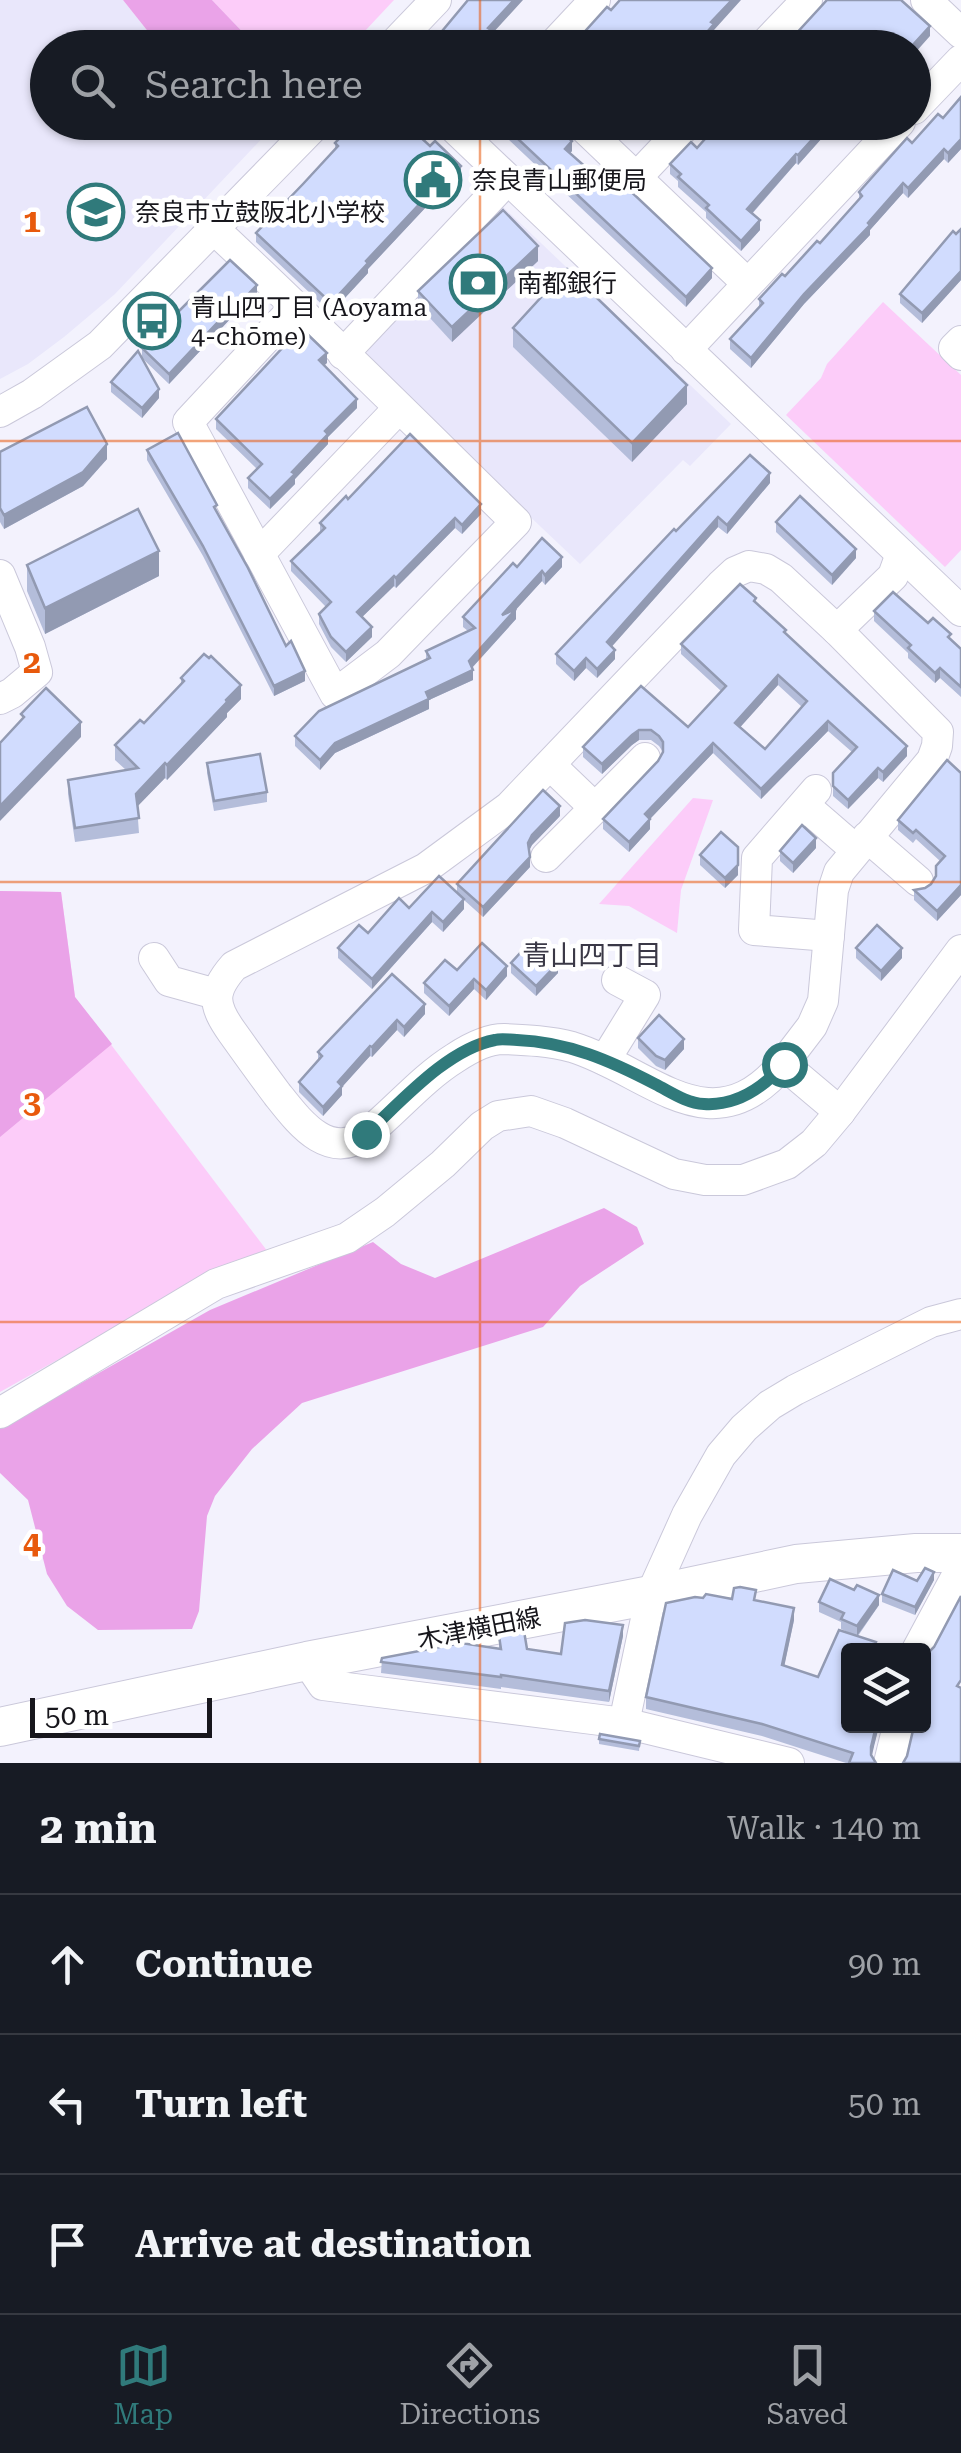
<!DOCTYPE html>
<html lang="en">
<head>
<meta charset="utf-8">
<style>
	body { margin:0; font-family:"Roboto Serif","Noto Sans JP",serif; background:#20242c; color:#f1f3f6 }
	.controls { position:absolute; right:30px; bottom:30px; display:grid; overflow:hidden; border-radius:10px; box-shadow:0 2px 8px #0004 }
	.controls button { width:90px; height:90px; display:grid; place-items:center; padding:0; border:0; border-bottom:2px solid #363941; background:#171b24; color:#f1f3f6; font:50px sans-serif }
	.scale { position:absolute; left:30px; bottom:25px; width:182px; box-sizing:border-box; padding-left:10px; border:5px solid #17161c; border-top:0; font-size:28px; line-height:35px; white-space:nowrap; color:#17161c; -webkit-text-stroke:8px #fff; paint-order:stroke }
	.stop { position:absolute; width:30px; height:30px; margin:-22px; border:8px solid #307a7b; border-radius:50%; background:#fff }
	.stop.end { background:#307a7b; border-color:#fff; box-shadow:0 2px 10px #0008 }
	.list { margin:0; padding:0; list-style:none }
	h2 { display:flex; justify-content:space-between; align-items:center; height:130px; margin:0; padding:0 40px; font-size:42px }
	h2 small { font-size:32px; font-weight:400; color:#9ea1a6 }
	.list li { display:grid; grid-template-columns:65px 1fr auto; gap:30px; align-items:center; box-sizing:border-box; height:140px; padding:0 40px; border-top:2px solid #363941 }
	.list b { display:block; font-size:38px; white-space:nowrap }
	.list em { font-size:32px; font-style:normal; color:#9ea1a6 }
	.icon { flex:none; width:55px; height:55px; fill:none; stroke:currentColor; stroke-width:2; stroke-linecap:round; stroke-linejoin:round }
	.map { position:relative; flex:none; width:961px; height:1763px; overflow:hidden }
	.search { position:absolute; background:#171b24; box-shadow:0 2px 8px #0004; left:30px; right:30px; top:30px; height:110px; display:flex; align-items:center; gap:25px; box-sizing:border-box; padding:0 35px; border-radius:55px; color:#9ea1a6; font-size:38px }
	.sheet { height:550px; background:#171b24 }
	nav { display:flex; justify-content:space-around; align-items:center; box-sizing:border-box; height:140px; border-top:2px solid #363941; background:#171b24; font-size:28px; color:#9ea1a6 }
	nav a { display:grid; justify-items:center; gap:5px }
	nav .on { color:#307a7b }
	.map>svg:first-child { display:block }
</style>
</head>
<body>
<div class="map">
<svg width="961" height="1763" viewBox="0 0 961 1763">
	<rect width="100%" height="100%" fill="#f3f2fd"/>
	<g fill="#e9e7fb">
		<path d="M0 0H123L150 34 166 47 48 48V122H259L269 131 115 294 64 337 28 364 0 379Z"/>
		<path d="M500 204 731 424 690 466 683 460 580 564 366 361 369 341Z"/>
	</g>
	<g fill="#fcccf9">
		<path d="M212 0H394L349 48 257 47Z"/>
		<path d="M883 302 961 375V550L945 567 786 415 821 378 827 364Z"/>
		<path d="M693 798 713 800 681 890 677 933 629 906 599 904Z"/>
		<path d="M0 891 61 892 75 997 268 1252 213 1273 0 1392Z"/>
	</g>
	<g fill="#eaa3e8">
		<path d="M123 0H212L257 47H166L150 34Z"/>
		<path d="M0 891 61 892 75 997 112 1044 0 1137Z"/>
		<path d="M604 1208 637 1227 644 1244 580 1286 543 1327 302 1403 252 1449 215 1496 207 1516 199 1611 192 1629 98 1630 67 1606 47 1574 28 1500 0 1473V1429L210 1310 373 1242 401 1264 435 1278Z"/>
	</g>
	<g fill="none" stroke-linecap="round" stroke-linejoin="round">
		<g stroke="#cac8da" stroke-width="32">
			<g id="minor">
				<path d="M926 0 961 33"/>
				<path d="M390 48 436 0"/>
				<path d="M550 48 595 0"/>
				<path d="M761 48 807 0"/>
				<path d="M914 109 961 60"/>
				<path d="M448 122 961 611"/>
				<path d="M578 122 747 283"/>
				<path d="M636 178 689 122"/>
				<path d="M215 230C317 325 416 424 516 522L388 654 335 694 188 422 295 307"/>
				<path d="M961 341 954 348 961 355"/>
				<path d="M686 350 900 122"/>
				<path d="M343 354 508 179"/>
				<path d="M0 412 32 394 100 345 318 122"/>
				<path d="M259 554 399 408"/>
				<path d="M0 575 30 647 37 672 12 693 0 699"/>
				<path d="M837 630 893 576 901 554"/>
				<path d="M550 765 595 808"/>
				<path d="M816 790 757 858 754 930 829 936"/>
				<path d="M804 805 856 850"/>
				<path d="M867 837 918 881"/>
				<path d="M546 857 645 758"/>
				<path d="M154 958 169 981 216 994"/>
				<path d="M605 1060 645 995 617 980"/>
				<path d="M783 1064 812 1026 823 1001 833 890 839 872 932 760 937 746 938 732 837 630 781 578 766 569 749 566 735 572 721 585 509 807 426 868 234 966C211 992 213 1005 232 1032 247 1053 262 1074 277 1094 300 1123 329 1163 369 1132 398 1108 423 1078 455 1058 470 1048 487 1039 504 1039 527 1040 550 1041 572 1047 650 1071 711 1150 783 1064L840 1112"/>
				<path d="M0 1413 216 1284 347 1238 385 1212 443 1164 482 1126 498 1116 531 1111 565 1123 674 1174 705 1180H743L787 1164 814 1143 840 1112 961 950"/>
				<path d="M917 1650 961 1568"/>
				<path d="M307 1661 323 1685 624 1723 789 1763"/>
				<path d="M624 1723 651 1595 687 1515 721 1455 744 1428 770 1405 795 1390 931 1322 961 1314"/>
				<path d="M889 1763 898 1726"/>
			</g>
		</g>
		<g stroke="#cac8da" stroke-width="40">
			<path id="major" d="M0 1727 307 1661 651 1595 796 1564 916 1553H961"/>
		</g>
		<use href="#minor" stroke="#fff" stroke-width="30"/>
		<use href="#major" stroke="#fff" stroke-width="38"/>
	</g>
	<g fill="#b4bdda" fill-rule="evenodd">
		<path d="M961 97V149L948 163 944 159 908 198 903 193 870 230V235L804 304 751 368 730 349V339L759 307V299L820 243 859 200V192L912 143 943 118Z"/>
		<path d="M490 122H549L572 151 570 153 712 278 686 307Z"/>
		<path d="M720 122H839L832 131 830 129 798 165 796 163 752 214 760 230 741 251 706 218V212L678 187V181L670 174V164L697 148Z"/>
		<path d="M335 143 461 176 430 209 427 206 368 269V273L331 313 256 242V233L335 149Z"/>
		<path d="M961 229V280L922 323 900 303V294Z"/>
		<path d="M538 261 452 342 418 305V291Z"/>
		<path d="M257 295 234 319 232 317 169 384 142 358V348Z"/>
		<path d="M513 328 687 404 632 462 513 347Z"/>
		<path d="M327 363 324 365 357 408 328 437V444L295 479V484L270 509 248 488V478L257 469 216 429V419Z"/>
		<path d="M111 382 159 398 142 418 111 392Z"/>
		<path d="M147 450 217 513 305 681 274 696 203 556 147 460Z"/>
		<path d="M0 452 107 459 83 486 4 529 0 522Z"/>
		<path d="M770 483 727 534 718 527 612 646 615 659 597 678 586 668 574 681 556 664V654L676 531Z"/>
		<path d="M348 499 481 514 462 534 455 528 396 588 394 586 362 617 372 637 346 662 331 647 319 624V614L326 607 291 571V561L320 533V523Z"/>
		<path d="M776 522 856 558 832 585 776 532Z"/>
		<path d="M27 565 159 576 45 634 27 591Z"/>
		<path d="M517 567H562L545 585 542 581 516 609V619L472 668 473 680 429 700V709L335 753 320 770 295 746V736L426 660V651L468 631 463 627V617Z"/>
		<path d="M756 603 907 756 883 782 878 778 848 809 833 796V773L852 752 828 731 761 799 713 753 650 819V829L629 852 603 829V819L658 761 663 752 659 746 651 740H639L632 745 602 774 583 757V747L641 686 688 727 721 691 681 654V644ZM778 685 802 707 765 749 740 727Z"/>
		<path d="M874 611 928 623 961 649V697L940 678 935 683 908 658V653L874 621Z"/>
		<path d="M181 678 241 699 227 713V717L167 780 165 778 137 806 139 833 75 842 68 794V780L126 770 115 760V745L144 723 181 684Z"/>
		<path d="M207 763 267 792V802L214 811 207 773Z"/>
		<path d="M961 773V895L937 921 914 900V890L925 888 931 884 936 876 940 861 916 839 913 843 898 830V820Z"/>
		<path d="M560 816 532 845 529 850 530 867 483 917 464 900V909L443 932 432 922 372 989 338 958V948L368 933 409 908 457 892V884Z"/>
		<path d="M816 848 793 873 780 861V851Z"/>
		<path d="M700 855 738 875 725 888 700 865Z"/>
		<path d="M856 948 902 958 881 981 856 958Z"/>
		<path d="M511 963 558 973 536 996 511 973Z"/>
		<path d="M457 970 507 976 486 1000 474 989 449 1016 424 993V983Z"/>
		<path d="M392 974 425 1014 404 1037 397 1030 372 1057 370 1056 342 1087V1095L323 1116 299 1092V1082L318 1061V1052Z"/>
		<path d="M638 1038 684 1049 665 1070 656 1066 638 1048Z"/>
		<path d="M934 1580 915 1615 882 1602V1594L917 1581Z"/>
		<path d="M703 1598 756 1601 794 1620 784 1666 818 1677 854 1635 841 1629V1622L819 1612V1602L879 1605 858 1636 876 1650H848L879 1726 871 1756 876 1763H846L762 1736 646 1709V1697Z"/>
		<path d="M499 1636 527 1649 561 1654 623 1636 609 1702 501 1687V1689L381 1673 382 1658 499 1649Z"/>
		<path d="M599 1739 640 1741 639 1751 599 1744Z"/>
	</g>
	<g fill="#929ab2">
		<path d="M514 0H523L491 35V40L484 48H475L488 28Z"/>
		<path d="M732 0H741L714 30V34L702 48H693L711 22Z"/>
		<path d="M930 26V36L914 54V48H910Z"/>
		<path d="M828 122H830V129L798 165V155Z"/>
		<path d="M832 122H839L832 131Z"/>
		<path d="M961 139V149L948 163V153Z"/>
		<path d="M572 141V151L565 159V149Z"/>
		<path d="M944 149V159L908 198V188Z"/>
		<path d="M796 154V163L747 219V209Z"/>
		<path d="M461 166V176L430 209V199Z"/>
		<path d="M903 183V193L870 230V235L804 304 751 368V358L804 294Z"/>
		<path d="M427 196V206L368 269V273L331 313V303L366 261Z"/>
		<path d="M760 220V230L741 251V241Z"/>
		<path d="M538 246V261L452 342V327Z"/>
		<path d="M712 268V278L686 307V297Z"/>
		<path d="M961 271V280L922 323V313Z"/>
		<path d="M257 285V295L234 319V309Z"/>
		<path d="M232 307V317L169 384V374Z"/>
		<path d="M327 353V363L319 370V360Z"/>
		<path d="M687 385V404L632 462V443Z"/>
		<path d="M159 389V398L142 418V408Z"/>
		<path d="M357 399V408L328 437V444L295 479V484L270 509V499L325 431Z"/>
		<path d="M107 444V459L83 486 4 529V515Z"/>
		<path d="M770 473V483L727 534V525Z"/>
		<path d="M481 504V514L462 534V525Z"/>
		<path d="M718 517V527L607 652V642Z"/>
		<path d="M455 518V528L396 588V578Z"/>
		<path d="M856 549V558L832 585V575Z"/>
		<path d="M159 551V576L45 634V608Z"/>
		<path d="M562 557V567L545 585V575Z"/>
		<path d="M542 571V581L502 625V615Z"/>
		<path d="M394 576V586L357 622V612Z"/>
		<path d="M516 609V619L469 671V661Z"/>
		<path d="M372 627V637L346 662V652Z"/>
		<path d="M615 650V659L597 678V669Z"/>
		<path d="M586 658V668L574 681V671Z"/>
		<path d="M940 668V678L935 683V673Z"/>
		<path d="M473 670V680L429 700V709L335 753 320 770V760L335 743 426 692Z"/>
		<path d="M305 671V681L274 696V686Z"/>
		<path d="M778 675V685L735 733V723Z"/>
		<path d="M241 685V699L227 713V717L167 780V765Z"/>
		<path d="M828 721V731L761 799V789Z"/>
		<path d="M81 722V737L0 821V806Z"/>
		<path d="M639 730V740L632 745 602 774V764L632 735Z"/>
		<path d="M713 743V753L650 819V829L629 852V842L645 814Z"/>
		<path d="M907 746V756L883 782V772Z"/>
		<path d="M165 763V778L136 808V794Z"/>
		<path d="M878 768V778L848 809V800Z"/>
		<path d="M560 806V816L532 845 528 853V843L532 835Z"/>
		<path d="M816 838V848L793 873V863Z"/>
		<path d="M738 847V875L725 888V878Z"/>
		<path d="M530 857V867L483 917V907Z"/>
		<path d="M961 885V895L937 921V911Z"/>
		<path d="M464 899V909L443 932V922Z"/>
		<path d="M432 912V922L372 989V979Z"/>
		<path d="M902 948V958L881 981V971Z"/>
		<path d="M558 963V973L536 996V986Z"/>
		<path d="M507 966V976L486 1000V990Z"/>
		<path d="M474 979V989L449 1016V1006Z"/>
		<path d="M425 1004V1014L404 1037V1027Z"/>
		<path d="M397 1020V1030L372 1057V1047Z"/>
		<path d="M684 1039V1049L665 1070V1060Z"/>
		<path d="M370 1046V1056L342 1087V1095L323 1116V1107L338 1082Z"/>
		<path d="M934 1572V1580L915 1615V1607Z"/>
		<path d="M879 1595V1605L857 1636V1626Z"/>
		<path d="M794 1608V1620L782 1677V1665Z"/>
		<path d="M623 1625V1636L609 1702V1691Z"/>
		<path d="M876 1726H879L871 1759V1747Z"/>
	</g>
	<g fill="#d1dcfe" stroke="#929ab2" stroke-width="2.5" fill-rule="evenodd">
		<path d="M468 0H514L488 28 491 30 475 48H428Z"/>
		<path d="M620 0H732L711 22 714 24 693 48H570L607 7 611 10Z"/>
		<path d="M827 0H901L930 26 910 48H783Z"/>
		<path d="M961 97V139L948 153 944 149 908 188 903 183 868 223 870 225 804 294 751 358 730 339 763 303 759 299 782 274 785 276 817 241 820 243 862 196 859 192 907 138 912 143 938 114 943 118Z"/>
		<path d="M355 122H404L430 146 435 141 461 166 430 199 427 196 366 261 368 263 331 303 256 233 303 184 338 146 335 143Z"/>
		<path d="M500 122H549L552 125 553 124 572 141 565 149 597 177 606 168 712 268 686 297Z"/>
		<path d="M720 122H828L798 155 796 154 747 209 760 220 741 241 706 208 709 205 678 177 681 174 670 164 691 142 697 148Z"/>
		<path d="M503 210 538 246 452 327 418 291Z"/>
		<path d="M961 229V271L922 313 900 294 953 231 956 234Z"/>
		<path d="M230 260 257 285 234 309 232 307 169 374 142 348Z"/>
		<path d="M567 269 687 385 632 443 513 328Z"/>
		<path d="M301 328 327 353 319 360 357 399 325 431 328 434 292 472 295 474 270 499 248 478 262 464 216 419Z"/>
		<path d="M138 351 159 389 142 408 111 382Z"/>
		<path d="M87 407 107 444 83 472 4 515 0 508V452Z"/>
		<path d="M178 433 217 505 214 507 248 568 286 646 291 641 305 671 274 686 203 546 147 450Z"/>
		<path d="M410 434 481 504 462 525 455 518 396 578 394 576 357 612 372 627 346 652 331 637 319 614 331 602 291 561 325 528 320 523 346 496 348 499Z"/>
		<path d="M750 455 770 473 727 525 718 517 607 642 615 650 597 669 586 658 574 671 556 654 674 529 676 531Z"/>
		<path d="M800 496 856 549 832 575 776 522Z"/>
		<path d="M138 509 159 551 45 608 27 565Z"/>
		<path d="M542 538 562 557 545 575 542 571 502 615 516 609 469 661 473 670 426 692 429 699 335 743 320 760 295 736 319 711 430 658 426 651 475 628 463 617 513 563 517 567Z"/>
		<path d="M740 584 756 598 754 601 786 630 784 632 907 746 883 772 878 768 848 800 833 786V773L857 747 828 721 761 789 713 743 645 814 650 819 629 842 603 819 658 761 663 752V742L659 736 651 730H639L632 735 602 764 583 747 641 686 688 727 726 686 681 644ZM778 675 807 701 765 749 735 723Z"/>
		<path d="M893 592 928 623 933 618 951 634 948 637 961 649V687L940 668 935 673 908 648 911 645 874 611Z"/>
		<path d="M204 654 209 658 211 656 241 685 226 700 227 702 167 765 165 763 136 794 139 818 75 828 68 780 138 768 115 745 140 720 144 723 184 681 181 678Z"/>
		<path d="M46 688 81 722 0 806V743L24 717 21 714Z"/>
		<path d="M260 754 267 792 214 801 207 763Z"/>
		<path d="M947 760 961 773V885L937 911 914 890 925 888 931 884 936 876V866L945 856 916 830 913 833 898 820Z"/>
		<path d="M543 790 560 806 532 835 528 843 530 857 483 907 457 884Z"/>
		<path d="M802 825 816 838 793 863 780 851Z"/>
		<path d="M721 832 738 847V865L725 878 700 855Z"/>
		<path d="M439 876 464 899 443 922 432 912 372 979 338 948 359 925 368 933 399 898 409 908Z"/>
		<path d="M877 925 902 948 881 971 856 948Z"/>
		<path d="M532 940 558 963 536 986 511 963Z"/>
		<path d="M482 943 507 966 486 990 474 979 449 1006 424 983 445 960 457 970Z"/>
		<path d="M392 974 425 1004 404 1027 397 1020 372 1047 370 1046 338 1082 342 1086 323 1107 299 1082 322 1056 318 1052Z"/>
		<path d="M659 1015 684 1039 665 1060 656 1056 638 1038Z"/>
		<path d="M925 1568 934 1572 915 1607 882 1594 893 1570 917 1581Z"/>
		<path d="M830 1579 854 1590 857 1585 879 1595 857 1626 841 1619 844 1613 819 1602Z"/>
		<path d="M740 1587 756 1590 754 1600 794 1608 782 1665 818 1677 839 1630 876 1642 873 1650H848V1726H876L871 1747V1755L876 1763H849L853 1753 762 1724 646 1697 666 1603 695 1597 703 1598 706 1594 732 1599 734 1588Z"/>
		<path d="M961 1596V1680L957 1686 961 1688V1763H903L907 1756 914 1726H924V1655L928 1653 934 1647Z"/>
		<path d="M585 1620 623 1625 609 1691 501 1675V1677L381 1662 382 1658 461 1643 501 1649 499 1636 524 1631 527 1649 561 1654 565 1623Z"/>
		<path d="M600 1734 640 1741 639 1746 599 1739Z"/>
	</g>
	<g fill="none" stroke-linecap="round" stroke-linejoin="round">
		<path stroke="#307a7b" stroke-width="12" d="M366 1134C401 1102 447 1049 495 1040 502 1038 510 1040 517 1040 568 1042 611 1061 655 1084 671 1092 686 1103 704 1104 736 1106 763 1088 784 1064"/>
	</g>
	<path fill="none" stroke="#e8590c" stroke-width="2.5" stroke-opacity="0.55" d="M480 0V48M480 122V1763M0 441H961M0 882H961M0 1322H961"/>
	<defs>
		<g id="civic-ring" transform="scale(2.875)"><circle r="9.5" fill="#fff" stroke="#307a7b" stroke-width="1.5"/><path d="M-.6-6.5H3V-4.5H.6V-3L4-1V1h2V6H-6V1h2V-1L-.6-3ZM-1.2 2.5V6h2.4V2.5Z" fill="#307a7b"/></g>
		<g id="school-ring" transform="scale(2.875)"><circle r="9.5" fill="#fff" stroke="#307a7b" stroke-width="1.5"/><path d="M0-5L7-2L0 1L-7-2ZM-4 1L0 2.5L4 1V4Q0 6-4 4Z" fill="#307a7b"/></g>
		<g id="bank-ring" transform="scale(2.875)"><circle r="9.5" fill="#fff" stroke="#307a7b" stroke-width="1.5"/><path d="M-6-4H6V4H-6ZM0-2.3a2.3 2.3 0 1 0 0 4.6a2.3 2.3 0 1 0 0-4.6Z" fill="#307a7b"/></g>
		<g id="bus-ring" transform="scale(2.875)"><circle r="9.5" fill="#fff" stroke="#307a7b" stroke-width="1.5"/><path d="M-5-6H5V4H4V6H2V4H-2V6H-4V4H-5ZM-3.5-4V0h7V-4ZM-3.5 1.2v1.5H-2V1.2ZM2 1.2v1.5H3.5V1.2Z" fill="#307a7b"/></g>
	</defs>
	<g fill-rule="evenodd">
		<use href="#civic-ring" x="433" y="180"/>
		<use href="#school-ring" x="96" y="212"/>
		<use href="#bank-ring" x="478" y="283"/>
		<use href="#bus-ring" x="152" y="321"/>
	</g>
	<g text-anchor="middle" stroke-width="9" stroke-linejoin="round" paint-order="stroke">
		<g font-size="25" fill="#17161c" stroke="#fff" text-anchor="start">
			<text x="472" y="189">奈良青山郵便局</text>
			<text x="135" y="221">奈良市立鼓阪北小学校</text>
			<text x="517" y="292">南都銀行</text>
			<text x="191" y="316">青山四丁目 (Aoyama<tspan x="191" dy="29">4-chōme)</tspan></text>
		</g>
		<g font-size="25" fill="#17161c" stroke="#fff">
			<text transform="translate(479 1628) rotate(-11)" y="9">木津横田線</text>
		</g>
		<g font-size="28" fill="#3a3846" stroke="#fff">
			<text x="592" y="965">青山四丁目</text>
		</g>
	</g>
	<g font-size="32" text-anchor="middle" font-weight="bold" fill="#e8590c" stroke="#fff" stroke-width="9" stroke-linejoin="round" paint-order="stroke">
		<text x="32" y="232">1</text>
		<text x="32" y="673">2</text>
		<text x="32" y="1113">3</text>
		<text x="32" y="1554">4</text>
	</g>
</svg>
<div class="controls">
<button><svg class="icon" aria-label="layers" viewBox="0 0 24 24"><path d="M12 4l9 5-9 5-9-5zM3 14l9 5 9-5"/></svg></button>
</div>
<div class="scale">50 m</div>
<div class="stop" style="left:784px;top:1064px"></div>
<div class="stop end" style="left:366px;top:1134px"></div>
<div class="search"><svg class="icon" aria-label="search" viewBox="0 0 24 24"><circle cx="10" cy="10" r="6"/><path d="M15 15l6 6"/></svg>Search here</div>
</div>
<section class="sheet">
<h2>2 min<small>Walk · 140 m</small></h2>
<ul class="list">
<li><svg class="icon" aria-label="ahead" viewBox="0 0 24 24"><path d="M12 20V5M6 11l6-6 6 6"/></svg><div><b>Continue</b></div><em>90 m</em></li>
<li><svg class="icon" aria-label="left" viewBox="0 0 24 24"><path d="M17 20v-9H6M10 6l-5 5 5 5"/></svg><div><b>Turn left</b></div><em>50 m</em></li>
<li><svg class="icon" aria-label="arrive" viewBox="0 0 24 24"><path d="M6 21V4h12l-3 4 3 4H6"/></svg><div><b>Arrive at destination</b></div></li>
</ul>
</section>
<nav>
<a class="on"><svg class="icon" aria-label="map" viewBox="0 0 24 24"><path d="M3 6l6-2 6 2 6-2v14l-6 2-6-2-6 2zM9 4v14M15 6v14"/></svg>Map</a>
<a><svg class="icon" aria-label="directions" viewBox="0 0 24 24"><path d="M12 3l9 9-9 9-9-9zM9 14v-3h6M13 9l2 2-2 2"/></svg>Directions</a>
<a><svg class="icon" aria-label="saved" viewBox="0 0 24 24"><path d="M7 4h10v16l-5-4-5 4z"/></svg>Saved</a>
</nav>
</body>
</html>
